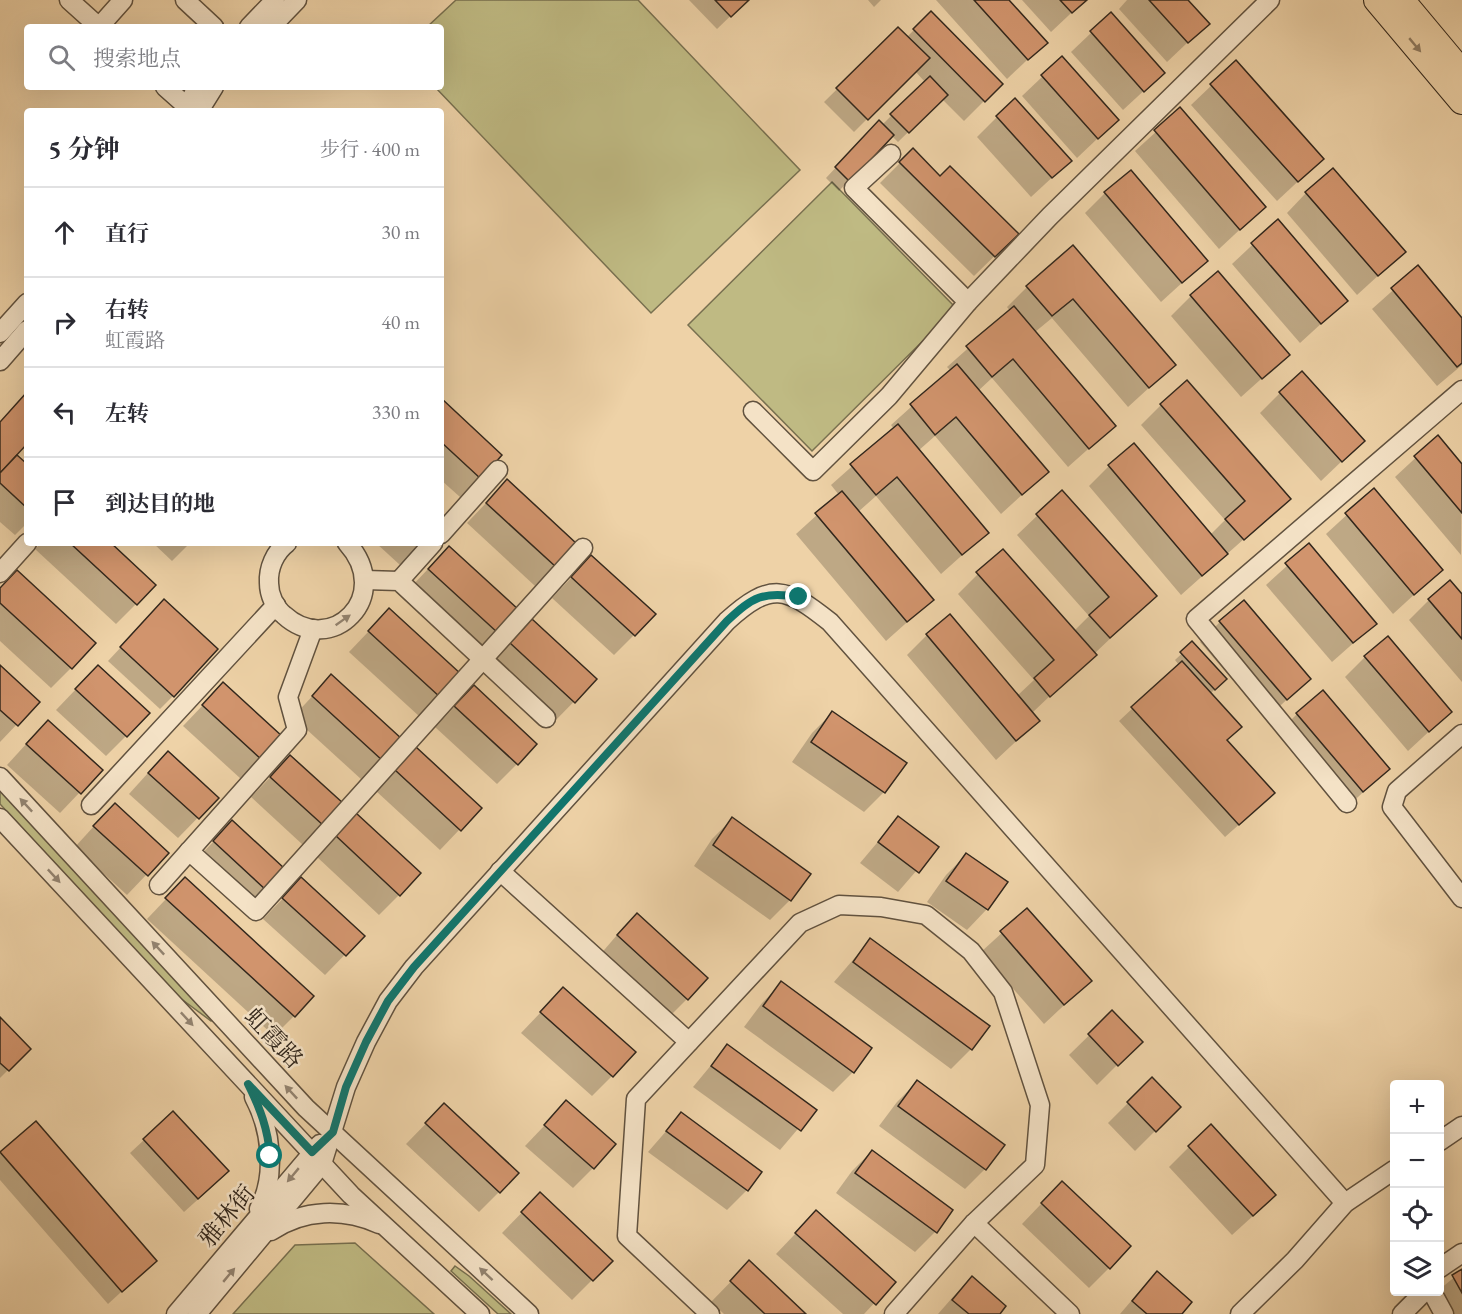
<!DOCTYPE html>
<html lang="zh">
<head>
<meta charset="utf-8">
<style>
	body { margin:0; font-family:"EB Garamond","Noto Serif SC",serif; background:#f2f2f3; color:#2b2b33 }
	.controls { position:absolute; right:18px; bottom:18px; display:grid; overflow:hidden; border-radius:6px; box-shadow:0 6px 24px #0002 }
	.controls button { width:54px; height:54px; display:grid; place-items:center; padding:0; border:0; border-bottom:2px solid #e1e1e2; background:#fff; color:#2b2b33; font:30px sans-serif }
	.stop { position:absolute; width:18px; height:18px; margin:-14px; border:4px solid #0f766e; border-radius:50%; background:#fff }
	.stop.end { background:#0f766e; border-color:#fff; box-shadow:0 2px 6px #0008 }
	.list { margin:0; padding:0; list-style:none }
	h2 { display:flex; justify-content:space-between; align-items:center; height:78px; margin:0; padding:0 24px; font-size:26px }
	h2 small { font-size:20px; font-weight:400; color:#7c7c81 }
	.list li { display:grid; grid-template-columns:39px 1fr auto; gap:18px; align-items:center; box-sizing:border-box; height:90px; padding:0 24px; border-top:2px solid #e1e1e2 }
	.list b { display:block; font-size:22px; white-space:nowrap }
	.list p { margin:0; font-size:20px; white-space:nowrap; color:#7c7c81 }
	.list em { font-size:20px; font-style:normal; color:#7c7c81 }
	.icon { flex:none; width:33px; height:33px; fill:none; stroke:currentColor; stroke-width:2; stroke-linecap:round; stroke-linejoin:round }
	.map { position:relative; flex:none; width:1462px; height:1314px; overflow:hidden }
	.search { position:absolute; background:#fff; box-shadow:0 6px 24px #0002; left:24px; top:24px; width:420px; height:66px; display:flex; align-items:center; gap:15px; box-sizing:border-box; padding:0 21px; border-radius:6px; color:#7c7c81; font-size:22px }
	.panel { position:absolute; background:#fff; box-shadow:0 6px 24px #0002; left:24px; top:108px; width:420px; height:438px; border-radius:6px }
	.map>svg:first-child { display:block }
</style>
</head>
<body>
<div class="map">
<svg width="1462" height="1314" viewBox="0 0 1462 1314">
	<rect width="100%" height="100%" fill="#eed2a7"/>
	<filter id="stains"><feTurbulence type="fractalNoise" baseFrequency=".00333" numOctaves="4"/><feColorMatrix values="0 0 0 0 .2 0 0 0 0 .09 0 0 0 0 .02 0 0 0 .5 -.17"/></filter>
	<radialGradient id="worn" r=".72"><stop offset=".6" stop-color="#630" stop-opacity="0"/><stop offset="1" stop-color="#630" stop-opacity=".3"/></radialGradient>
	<g fill="#bfba83" stroke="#787050" stroke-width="1.5">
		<path d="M456 0H638L800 170 651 313 435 87H441V27H427Z"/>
		<path d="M832 182 956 308 812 451 688 325Z"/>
		<path d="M0 790 214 1018 211 1021 176 995 0 804Z"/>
		<path d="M355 1243 434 1314H233L295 1245Z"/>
		<path d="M455 1266 469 1276 511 1314H498L451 1271Z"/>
	</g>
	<g fill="#0003">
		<path d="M689 0H747L717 29Z"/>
		<path d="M868 0H881L874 7Z"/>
		<path d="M936 0H1007L1045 43 1007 79Z"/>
		<path d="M1022 0H1085L1051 32Z"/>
		<path d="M1127 0H1186L1207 24 1167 62 1119 9Z"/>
		<path d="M931 13 1001 84 964 121 942 99 898 142 892 136 839 191 826 178 869 132 882 125 925 82 915 71 854 132 824 102 898 29 907 37Z"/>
		<path d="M1111 14 1163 73 1123 110 1071 52Z"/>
		<path d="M1062 58 1117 120 1077 158 1022 96Z"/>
		<path d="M1236 62 1322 159 1277 201 1191 105Z"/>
		<path d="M1180 110 1264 207 1219 249 1135 151Z"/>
		<path d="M997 117 1070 161 1031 197 977 137Z"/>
		<path d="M913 150 940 178 1017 234 974 276 880 183Z"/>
		<path d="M1105 193 1206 261 1161 302 1085 213Z"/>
		<path d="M1306 193 1404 252 1357 295 1287 213Z"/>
		<path d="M1278 221 1346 301 1300 343 1232 264Z"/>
		<path d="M1073 247 1174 365 1128 407 1052 318 1035 332 1114 426 1068 467 992 378 978 391 1047 472 1001 514 935 436 918 451 987 533 941 574 876 496 858 512 932 600 886 641 796 534 839 495 831 485 894 429 891 425 951 371 947 367 1010 311 1007 307 1027 287Z"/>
		<path d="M1418 268 1462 320V365L1437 386 1372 309Z"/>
		<path d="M1191 296 1288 355 1241 397 1171 316Z"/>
		<path d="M27 393V442L15 455 27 466V523L15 535 0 522V422Z"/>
		<path d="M1280 393 1343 460 1321 481 1260 413Z"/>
		<path d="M441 400 480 477 460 497 441 480Z"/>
		<path d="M1161 405 1289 499 1181 595 1089 486 1109 466 1210 535 1225 520 1141 425Z"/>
		<path d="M1438 437 1462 466 1461 555 1395 477Z"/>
		<path d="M507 481 575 544 535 586 467 523Z"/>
		<path d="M1374 490 1441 570 1393 614 1326 534Z"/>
		<path d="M1062 492 1155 596 1032 713 1038 721 996 760 907 655 927 635 1017 696 1034 680 958 594 978 574 1074 631 1089 616 1017 535Z"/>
		<path d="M41 543H109L136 604 116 624 35 549Z"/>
		<path d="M153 543H190L172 561Z"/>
		<path d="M376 543H422L400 565Z"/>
		<path d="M1309 546 1375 624 1332 662 1266 585Z"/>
		<path d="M591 557 634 635 614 655 552 598Z"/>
		<path d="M429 568 497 631 477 651 409 589Z"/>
		<path d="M0 589 71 668 51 688 0 641Z"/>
		<path d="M1462 596V682L1409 620 1429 600Z"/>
		<path d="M389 610 440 697 420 717 349 652Z"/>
		<path d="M151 615 173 696 160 709 108 661Z"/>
		<path d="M1220 622 1309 679 1266 719 1200 642Z"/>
		<path d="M512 642 595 680 554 722 491 664Z"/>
		<path d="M1192 644 1225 679 1210 694 1226 741 1260 806 1225 837 1119 721 1179 665 1175 660Z"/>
		<path d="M1365 657 1450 712 1408 751 1345 677Z"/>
		<path d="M0 667 38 702 0 742Z"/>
		<path d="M331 676 401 740 362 780 293 717Z"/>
		<path d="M223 684 261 759 241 779 183 726Z"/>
		<path d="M78 687 126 736 106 756 56 710Z"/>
		<path d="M474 687 517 764 497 784 435 727Z"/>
		<path d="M832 713 884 792 864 812 792 762 812 733Z"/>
		<path d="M1297 714 1388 769 1343 811 1277 734Z"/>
		<path d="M28 742 101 770 60 813 7 765Z"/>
		<path d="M290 757 323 825 303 845 251 797Z"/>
		<path d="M396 770 480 808 440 850 376 791Z"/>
		<path d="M148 773 217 798 178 838 129 794Z"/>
		<path d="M898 818 936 848 898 892 860 863Z"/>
		<path d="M732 819 790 900 770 920 694 866 712 839Z"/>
		<path d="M232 822 265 889 245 909 194 862Z"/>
		<path d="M95 825 167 853 127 895 75 847Z"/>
		<path d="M336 835 399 895 379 915 316 856Z"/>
		<path d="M966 855 1006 882 987 909 967 930 927 902 946 875Z"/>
		<path d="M185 879 294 1016 274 1036 147 919Z"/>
		<path d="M301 880 363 936 325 975 263 919Z"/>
		<path d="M1027 910 1090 981 1044 1024 981 952Z"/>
		<path d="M617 935 687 999 667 1019 599 956Z"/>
		<path d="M870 940 971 1049 951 1069 834 982Z"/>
		<path d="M782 983 853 1072 833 1092 744 1027 762 1003Z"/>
		<path d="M563 989 612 1076 592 1096 521 1033Z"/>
		<path d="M1112 1013 1120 1062 1097 1085 1069 1055Z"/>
		<path d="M0 1019 29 1049 0 1078Z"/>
		<path d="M727 1046 814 1110 780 1150 693 1087Z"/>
		<path d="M1152 1079 1179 1107 1135 1151 1108 1123Z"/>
		<path d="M917 1082 985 1169 965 1189 879 1126 897 1102Z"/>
		<path d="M566 1103 593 1168 573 1188 525 1146Z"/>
		<path d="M444 1105 499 1192 479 1212 406 1144Z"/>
		<path d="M173 1113 214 1185 184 1212 130 1153Z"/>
		<path d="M681 1114 747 1190 727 1210 648 1152Z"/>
		<path d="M36 1123 155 1261 108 1304 0 1180V1154Z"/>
		<path d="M1189 1147 1254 1215 1232 1235 1169 1167Z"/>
		<path d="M872 1151 935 1232 915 1252 836 1193 852 1171Z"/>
		<path d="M540 1194 592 1280 572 1300 502 1233Z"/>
		<path d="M1042 1203 1109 1268 1089 1288 1022 1224Z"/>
		<path d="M816 1212 894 1282 864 1314H843L776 1254Z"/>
		<path d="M749 1263 804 1314H724L711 1302Z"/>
		<path d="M1462 1271V1314H1453L1440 1289Z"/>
		<path d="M1158 1273 1180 1314H1120L1138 1293Z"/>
		<path d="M972 1278 998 1314H938L952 1298Z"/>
	</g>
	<g fill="#d1946d" stroke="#32271c" stroke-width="1.5">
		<path d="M715 0H749L731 17Z"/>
		<path d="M974 0H1009L1048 43 1028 60Z"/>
		<path d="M1060 0H1087L1072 13Z"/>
		<path d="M1149 0H1188L1210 24 1188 43Z"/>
		<path d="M931 11 1003 84 985 102 913 29Z"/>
		<path d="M1111 12 1165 73 1144 92 1090 31Z"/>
		<path d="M898 27 930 58 868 120 836 88Z"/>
		<path d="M1062 56 1119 120 1098 139 1041 75Z"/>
		<path d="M1236 60 1324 159 1298 182 1210 84Z"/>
		<path d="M930 76 948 95 909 133 890 114Z"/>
		<path d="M1015 98 1072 161 1052 178 996 116Z"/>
		<path d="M1180 107 1266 207 1240 230 1154 130Z"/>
		<path d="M879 120 894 135 850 182 835 167Z"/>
		<path d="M913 148 940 176 950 166 1019 234 995 257 899 162Z"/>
		<path d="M1333 168 1406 252 1378 276 1305 192Z"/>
		<path d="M1131 170 1208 261 1182 283 1104 192Z"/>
		<path d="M1278 219 1348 301 1321 324 1251 243Z"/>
		<path d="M1073 245 1176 365 1149 388 1073 299 1052 316 1026 286Z"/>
		<path d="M1418 265 1462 318V363L1457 367 1391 288Z"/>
		<path d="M1218 271 1290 355 1262 379 1190 295Z"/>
		<path d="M1014 306 1116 426 1089 449 1013 359 992 377 966 346Z"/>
		<path d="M957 364 1049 472 1022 495 956 417 935 435 910 404Z"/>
		<path d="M1302 371 1365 441 1342 462 1279 392Z"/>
		<path d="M1187 380 1291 499 1244 540 1225 519 1245 501 1160 404Z"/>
		<path d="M27 392V444L0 473V422Z"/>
		<path d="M441 398 502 455 481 479 441 442Z"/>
		<path d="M898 424 989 533 962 555 897 477 876 495 850 464Z"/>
		<path d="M1438 435 1462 464V513L1414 456Z"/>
		<path d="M1134 443 1228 554 1202 576 1108 465Z"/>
		<path d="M17 455 27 464V508L0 483V473Z"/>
		<path d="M507 479 577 544 556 567 486 503Z"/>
		<path d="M1374 488 1443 570 1414 595 1345 513Z"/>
		<path d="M1062 490 1157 596 1110 638 1089 615 1109 597 1036 514Z"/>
		<path d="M842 491 934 600 907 622 815 513Z"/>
		<path d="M70 543H111L156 585 137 605Z"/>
		<path d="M1309 543 1377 624 1353 643 1285 563Z"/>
		<path d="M449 546 519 610 498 633 428 569Z"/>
		<path d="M1003 549 1097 655 1050 697 1034 678 1054 660 976 572Z"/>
		<path d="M591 555 656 614 635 636 571 577Z"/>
		<path d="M17 570 96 643 72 669 0 603V588Z"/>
		<path d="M1450 580 1462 594V639L1428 599Z"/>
		<path d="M164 599 218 649 174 697 120 647Z"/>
		<path d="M1244 600 1311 679 1287 700 1219 621Z"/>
		<path d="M389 608 462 675 441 698 368 631Z"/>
		<path d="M950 614 1040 721 1016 741 926 634Z"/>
		<path d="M532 619 597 679 575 703 510 643Z"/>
		<path d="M1388 636 1452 712 1429 732 1364 656Z"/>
		<path d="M1192 641 1227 679 1215 690 1180 652Z"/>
		<path d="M1182 661 1242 727 1227 740 1275 793 1239 825 1131 707Z"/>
		<path d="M0 665 40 702 18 726 0 710Z"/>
		<path d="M98 665 150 713 127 737 75 689Z"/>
		<path d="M331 674 403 740 383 761 312 696Z"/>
		<path d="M223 682 283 737 262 760 202 705Z"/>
		<path d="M474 685 537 744 518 765 454 706Z"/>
		<path d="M1323 690 1390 769 1363 792 1296 713Z"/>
		<path d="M832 711 907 763 885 793 811 742Z"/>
		<path d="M48 720 103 770 81 794 26 744Z"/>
		<path d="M416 747 482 808 461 831 395 770Z"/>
		<path d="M168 751 219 798 199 819 148 773Z"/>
		<path d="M290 755 344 804 324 826 270 777Z"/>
		<path d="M115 803 169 853 148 876 93 826Z"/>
		<path d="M356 813 421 873 400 896 335 835Z"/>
		<path d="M898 816 939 847 919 873 878 842Z"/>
		<path d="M732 817 811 874 791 901 713 845Z"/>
		<path d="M232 820 285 869 266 890 213 841Z"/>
		<path d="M966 853 1008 882 988 910 946 881Z"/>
		<path d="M185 877 314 996 295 1017 165 898Z"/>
		<path d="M301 877 365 936 346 956 282 898Z"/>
		<path d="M1027 908 1092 981 1064 1005 1000 931Z"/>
		<path d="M637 913 708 978 688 1000 617 935Z"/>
		<path d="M870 938 990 1026 972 1050 853 962Z"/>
		<path d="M781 981 872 1048 854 1073 763 1006Z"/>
		<path d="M563 987 636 1052 613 1077 540 1012Z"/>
		<path d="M1112 1010 1143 1042 1118 1066 1088 1034Z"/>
		<path d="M0 1017 31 1049 9 1071 0 1063Z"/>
		<path d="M727 1044 817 1110 801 1131 711 1066Z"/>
		<path d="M1152 1077 1181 1107 1156 1132 1127 1102Z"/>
		<path d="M917 1080 1005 1145 986 1170 898 1106Z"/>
		<path d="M566 1100 616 1144 594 1169 544 1125Z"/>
		<path d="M444 1103 519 1173 500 1193 425 1123Z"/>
		<path d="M173 1111 229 1171 198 1199 143 1139Z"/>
		<path d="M681 1112 762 1172 748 1191 666 1131Z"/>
		<path d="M36 1121 157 1261 122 1292 0 1152Z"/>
		<path d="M1211 1124 1276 1195 1253 1216 1188 1146Z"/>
		<path d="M872 1150 953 1210 937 1233 855 1173Z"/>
		<path d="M1062 1181 1131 1246 1110 1269 1041 1203Z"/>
		<path d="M540 1192 613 1261 593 1281 521 1212Z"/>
		<path d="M816 1210 896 1282 876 1305 795 1233Z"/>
		<path d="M749 1260 806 1314H765L730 1281Z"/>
		<path d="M1462 1269V1293L1452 1275Z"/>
		<path d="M1157 1271 1192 1302 1182 1314H1147L1132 1301Z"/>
		<path d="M972 1276 1006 1306 1000 1314H969L952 1300Z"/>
	</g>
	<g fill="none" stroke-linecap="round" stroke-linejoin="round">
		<g stroke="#61523f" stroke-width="21">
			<g id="minor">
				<path d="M69 0 99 27"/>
				<path d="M185 0 214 27"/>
				<path d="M99 27 123 0"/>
				<path d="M249 27 275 0"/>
				<path d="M271 27 297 0"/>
				<path d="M165 87 192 111"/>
				<path d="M185 111 197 87"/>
				<path d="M199 111 214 87"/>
				<path d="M891 154 854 188 968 302"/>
				<path d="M0 333 27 303"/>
				<path d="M0 361 27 330"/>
				<path d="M753 411 813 471 889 396 968 302 1050 216 1270 0"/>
				<path d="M441 534 498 470"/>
				<path d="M287 543C275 552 268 568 269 583 269 595 275 608 284 615 331 658 395 596 347 543"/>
				<path d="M0 573 27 543"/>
				<path d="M365 580 399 581 546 718"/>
				<path d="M399 581 433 543"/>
				<path d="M1462 734 1397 791 1392 807 1462 898"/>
				<path d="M0 777 306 1108 529 1314"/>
				<path d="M1347 803 1196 619 1462 390"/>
				<path d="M91 805 276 605"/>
				<path d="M0 818 351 1195 480 1314"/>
				<path d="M189 851 256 911 583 548"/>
				<path d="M500 871 689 1042"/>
				<path d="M159 885 297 730 288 697 313 629"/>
				<path d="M254 1097C271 1129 277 1175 259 1209"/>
				<path d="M1440 1141 1462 1126"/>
				<path d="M974 1223 1070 1314"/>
				<path d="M271 1231C304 1209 343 1208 379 1224"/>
				<path d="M1440 1268 1462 1253"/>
				<path d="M1432 1292 1444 1314"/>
				<path d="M176 1314 320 1144"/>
				<path d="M197 1314 322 1164 346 1087 366 1042 388 1001 414 967 727 621C771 581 786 587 830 622L1345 1203"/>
				<path d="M710 1314 627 1236 636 1099 800 923 839 905 881 907 926 915 971 951 1003 992 1040 1105 1035 1165 974 1223 894 1314"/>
				<path d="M1240 1314 1295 1260 1345 1203 1394 1170"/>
				<path d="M1402 1314 1424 1292"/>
			</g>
		</g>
		<g stroke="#32271c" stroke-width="28">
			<g id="highway">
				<path d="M1377 0 1462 101"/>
				<path d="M1401 0 1462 73"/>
			</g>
		</g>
		<use href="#minor" stroke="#f4e2c6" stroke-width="18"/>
		<use href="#highway" stroke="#eed2a7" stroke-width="26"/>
	</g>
	<defs><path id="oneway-solid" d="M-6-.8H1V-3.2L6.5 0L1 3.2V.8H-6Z" transform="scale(1.5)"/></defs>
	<use fill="#907c62" href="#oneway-solid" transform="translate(1415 45) rotate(50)"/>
	<g fill="#938471">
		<use href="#oneway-solid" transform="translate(343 620) rotate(-35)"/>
		<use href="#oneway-solid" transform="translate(26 805) rotate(-133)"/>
		<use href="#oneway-solid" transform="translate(54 876) rotate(47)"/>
		<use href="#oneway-solid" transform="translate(158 948) rotate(-133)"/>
		<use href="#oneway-solid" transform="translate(187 1019) rotate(47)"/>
		<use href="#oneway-solid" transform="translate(291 1092) rotate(-133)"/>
		<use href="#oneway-solid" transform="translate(293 1175) rotate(130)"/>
		<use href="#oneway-solid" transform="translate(486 1274) rotate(-137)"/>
		<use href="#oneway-solid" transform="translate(229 1275) rotate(-50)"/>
	</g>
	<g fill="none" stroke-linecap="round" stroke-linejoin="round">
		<path stroke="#0f766e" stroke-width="8" d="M270 1156C268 1129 260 1108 248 1084L312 1152 333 1132 346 1087 366 1042 388 1001 414 967 727 621C753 597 762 591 799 597"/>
	</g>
	<g text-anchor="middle" stroke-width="5" stroke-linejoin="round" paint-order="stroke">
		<g font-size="24" fill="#32271c" stroke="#f4e2c6">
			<text transform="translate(274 1038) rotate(47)" y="8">虹霞路</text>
			<text transform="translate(227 1216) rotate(-50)" y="8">雅林街</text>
		</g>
	</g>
	<rect width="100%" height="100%" filter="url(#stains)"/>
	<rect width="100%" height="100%" fill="url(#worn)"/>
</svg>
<div class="controls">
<button>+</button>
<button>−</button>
<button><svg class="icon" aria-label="locate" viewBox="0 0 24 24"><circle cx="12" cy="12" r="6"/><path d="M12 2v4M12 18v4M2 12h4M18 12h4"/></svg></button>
<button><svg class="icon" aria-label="layers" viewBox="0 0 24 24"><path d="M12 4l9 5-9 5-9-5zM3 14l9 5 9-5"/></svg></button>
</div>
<div class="stop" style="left:270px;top:1156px"></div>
<div class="stop end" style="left:799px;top:597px"></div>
<div class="search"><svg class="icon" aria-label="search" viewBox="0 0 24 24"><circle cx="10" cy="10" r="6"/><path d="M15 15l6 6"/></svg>搜索地点</div>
<section class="panel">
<h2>5 分钟<small>步行 · 400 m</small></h2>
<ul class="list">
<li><svg class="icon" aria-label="ahead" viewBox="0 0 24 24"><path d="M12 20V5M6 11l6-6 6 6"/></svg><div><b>直行</b></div><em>30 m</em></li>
<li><svg class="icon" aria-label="right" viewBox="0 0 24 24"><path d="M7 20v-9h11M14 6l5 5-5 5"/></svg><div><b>右转</b><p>虹霞路</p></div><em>40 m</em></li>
<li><svg class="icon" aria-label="left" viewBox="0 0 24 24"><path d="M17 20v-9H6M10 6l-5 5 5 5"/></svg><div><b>左转</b></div><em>330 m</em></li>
<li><svg class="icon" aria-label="arrive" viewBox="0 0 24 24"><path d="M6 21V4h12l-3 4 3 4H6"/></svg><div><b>到达目的地</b></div></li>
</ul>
</section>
</div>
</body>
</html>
